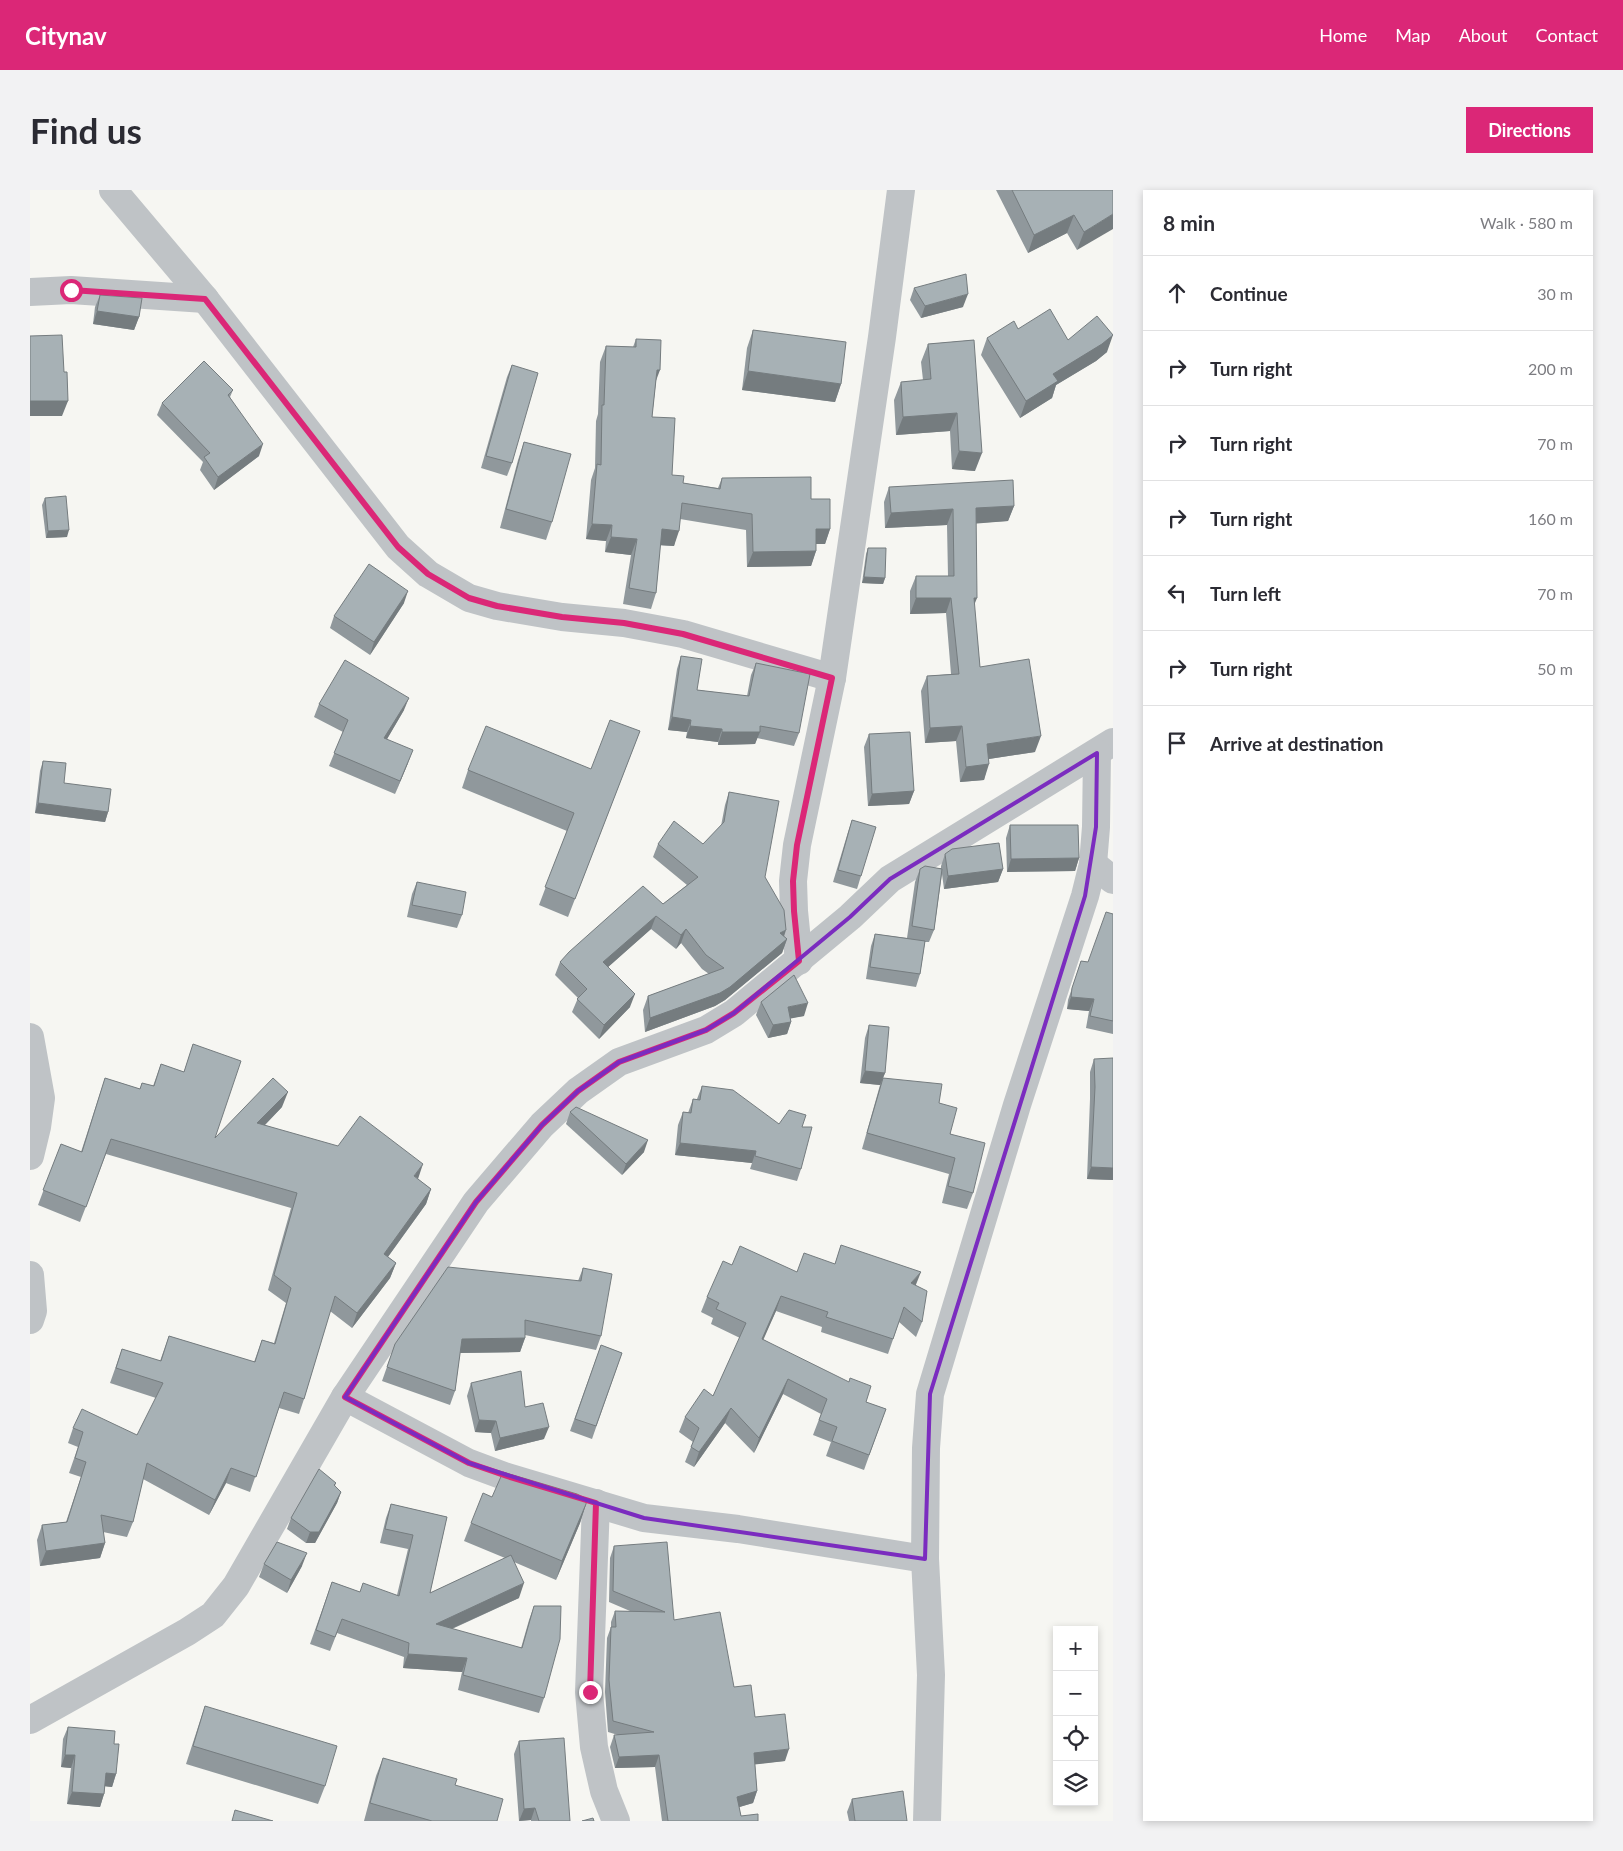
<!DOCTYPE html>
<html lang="en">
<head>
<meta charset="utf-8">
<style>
	body { margin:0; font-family:Lato,sans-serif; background:#f2f2f3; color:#2b2b33 }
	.controls { position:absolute; right:15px; bottom:15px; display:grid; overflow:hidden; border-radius:0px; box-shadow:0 2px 8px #0003 }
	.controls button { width:45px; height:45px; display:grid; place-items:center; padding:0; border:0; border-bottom:1px solid #e1e1e2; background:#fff; color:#2b2b33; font:25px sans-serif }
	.stop { position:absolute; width:15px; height:15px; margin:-11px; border:4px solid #db2777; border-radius:50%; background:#fff }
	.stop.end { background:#db2777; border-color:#fff; box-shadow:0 1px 5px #0008 }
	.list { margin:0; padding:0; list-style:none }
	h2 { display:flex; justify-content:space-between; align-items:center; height:65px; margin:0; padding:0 20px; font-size:21px }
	h2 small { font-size:16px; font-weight:400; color:#7c7c81 }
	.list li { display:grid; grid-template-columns:32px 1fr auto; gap:15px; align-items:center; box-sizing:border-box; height:75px; padding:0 20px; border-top:1px solid #e1e1e2 }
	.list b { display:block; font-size:19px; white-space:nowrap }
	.list em { font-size:16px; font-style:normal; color:#7c7c81 }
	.icon { flex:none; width:28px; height:28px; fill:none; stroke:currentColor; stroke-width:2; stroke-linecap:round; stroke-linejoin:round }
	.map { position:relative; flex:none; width:1083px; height:1631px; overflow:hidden; border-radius:0px }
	header { display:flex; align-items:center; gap:30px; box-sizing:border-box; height:70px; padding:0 25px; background:#db2777; color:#fff }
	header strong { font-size:24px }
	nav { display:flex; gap:28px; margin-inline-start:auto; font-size:18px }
	.intro { display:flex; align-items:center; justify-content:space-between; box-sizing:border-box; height:120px; padding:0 30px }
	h1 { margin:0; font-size:35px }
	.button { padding:12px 22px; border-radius:0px; background:#db2777; color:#fff; font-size:18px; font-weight:700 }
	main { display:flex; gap:30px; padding:0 30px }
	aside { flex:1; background:#fff; border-radius:0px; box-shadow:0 2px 8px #0003 }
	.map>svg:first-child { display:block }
</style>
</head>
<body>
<header>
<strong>Citynav</strong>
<nav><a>Home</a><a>Map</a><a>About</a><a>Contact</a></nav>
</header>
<div class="intro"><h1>Find us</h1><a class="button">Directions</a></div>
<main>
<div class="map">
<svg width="1083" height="1631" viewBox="0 0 1083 1631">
	<rect width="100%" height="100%" fill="#f6f6f2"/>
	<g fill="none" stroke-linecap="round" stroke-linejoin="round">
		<g stroke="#bfc3c6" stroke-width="28">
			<path d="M83 0 175 109 368 357 398 384 439 408 467 416 532 427 594 433 653 444 802 488"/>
			<path d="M0 102 41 100 175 109"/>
			<path d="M1063 674 1083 690"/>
			<path d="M769 771 764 721 763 691 767 655 802 488 852 147 871 0"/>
			<path d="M0 847 11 908 7 937 0 966"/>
			<path d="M0 1085 3 1121 0 1130"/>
			<path d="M315 1207 439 1273 477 1287 614 1328 708 1339 895 1369"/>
			<path d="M566 1313 559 1502 564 1557 574 1601 586 1631"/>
			<path d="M0 1530 157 1442 183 1425 206 1396 315 1207 446 1012 512 935 548 901 589 872 676 840 704 823 820 727 860 689 1083 552"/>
			<path d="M897 1631 901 1485 895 1369 896 1258 900 1204 987 915 1055 706 1063 674 1066 637 1067 563"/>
		</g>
	</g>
	<g fill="#90989c">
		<path d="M966 0H1083L1047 60 1037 43 998 63Z"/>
		<path d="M884 98 933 117 891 128 880 110Z"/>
		<path d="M70 105 109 127 104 140 63 134 65 117Z"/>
		<path d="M988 139 1038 150 1077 162 1066 171 1026 195 1022 208 990 228 951 165 957 148Z"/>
		<path d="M723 140 811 194 805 212 712 200 717 158Z"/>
		<path d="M606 149 626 191 622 227 642 285 653 293 688 298 692 288 781 309 800 339 795 354H786V361L781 376 717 377 716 340 650 329 644 356 630 355 626 403 621 419 593 414 601 365 575 362 576 351 556 349 561 290 565 278 566 231 568 224 570 172 576 156 603 157Z"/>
		<path d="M944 150 945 281 922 279 920 241 866 245 864 210 871 192 893 190 891 172 898 154Z"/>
		<path d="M482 175V273L477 286 451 278 477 187Z"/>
		<path d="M203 200 200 207 229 266 184 300 170 280 173 272 127 225 132 213Z"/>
		<path d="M494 252 522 332 516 350 470 338 488 270Z"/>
		<path d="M859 297 984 316 978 331 946 333 944 415 950 477 1005 562 959 569 954 590 930 592 926 551 895 553 891 501 897 486 921 484 916 423 880 424V401L886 386H918L917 335 855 338 854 312Z"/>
		<path d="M15 308 37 347 16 348 12 315Z"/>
		<path d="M838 358 855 388 853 394 832 393 836 364Z"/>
		<path d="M374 413 340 465 300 438 304 426Z"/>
		<path d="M651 466 667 500 717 506 721 485 726 473 769 543 764 556 727 548 725 554 688 555V552L656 548 657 542 638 540 647 479Z"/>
		<path d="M289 514 374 520 357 549 378 573 365 604 299 576 313 542 284 527Z"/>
		<path d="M610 541 538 727 509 715 537 641 432 598 438 580 561 579Z"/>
		<path d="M839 544 884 601 879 614 838 616 834 557Z"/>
		<path d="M13 571 34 593 78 622 75 632 5 623 10 581Z"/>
		<path d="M699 602 735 687 754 746 757 749 752 763 695 810 685 816 615 842 613 820 618 806 679 784 672 779 651 753 646 759 621 739 578 777 600 817 569 849 542 822 548 808 525 785 530 772 633 714 657 695 623 667 628 654H673L691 636 695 615Z"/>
		<path d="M822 630 831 686 827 699 803 692 818 642Z"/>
		<path d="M980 635 1049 668 1045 681 977 682 976 648Z"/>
		<path d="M915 664 973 679 968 692 914 699 912 684 904 740 899 752H895L890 784 886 797 836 789 841 756 845 744 877 748 885 692 890 679 911 678V676Z"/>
		<path d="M387 692 432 725 427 738 377 727 382 704Z"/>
		<path d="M1083 724V844L1056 838 1059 821 1037 819 1038 810 1051 771 1058 772Z"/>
		<path d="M731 812 774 826 760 828 761 832 757 844 738 848 726 825Z"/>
		<path d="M839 835 855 883 853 888 909 913 943 1003 937 1019 912 1013 919 984 832 959 850 895 830 893 835 848Z"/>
		<path d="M163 854 185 948 252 917 235 935 388 989 401 999 396 1014 358 1067 366 1073 360 1088 322 1138 300 1121 274 1209 269 1224 249 1218 220 1302 196 1293 179 1325 113 1289 103 1332 97 1347 73 1342 75 1353 70 1368 10 1376 7 1350 12 1335 36 1332 51 1287 39 1283 48 1257 38 1253 43 1238 107 1245 126 1208 80 1193 92 1159 130 1171 139 1146 224 1172 232 1150 244 1153 256 1113 238 1100 261 1018 76 964 50 1032 8 1015 31 954 51 962 75 888 110 899 112 893 123 896 131 874 154 882Z"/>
		<path d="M1064 869 1083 990 1057 989 1060 909V882Z"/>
		<path d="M672 896 749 934 772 937 771 979 767 991 720 979 722 973 645 965 648 935 653 922 658 923 663 909H667Z"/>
		<path d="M540 922 614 962 592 985 536 934Z"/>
		<path d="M811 1055 886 1095 892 1132 886 1147 869 1132 858 1164 791 1142 792 1137 746 1121 733 1149 836 1212 856 1219 834 1280 796 1266 801 1252 783 1245 791 1224 753 1204 724 1263 695 1233 664 1277 655 1272 663 1252 649 1242 655 1227 683 1206 710 1148 681 1134 683 1128 671 1122 677 1107 702 1075 767 1082 805 1074Z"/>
		<path d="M553 1078 571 1146 566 1160 495 1145V1148L490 1162 430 1163 425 1201 420 1215 352 1191 365 1154 548 1091Z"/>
		<path d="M571 1155 592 1163 562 1249 540 1241Z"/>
		<path d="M441 1193 495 1217 514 1249 465 1261 461 1243 445 1242 437 1206Z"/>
		<path d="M306 1293 305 1296 311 1302 307 1313 285 1353H276L257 1339 261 1328Z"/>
		<path d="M462 1307 556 1314 550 1333 526 1390 484 1372 489 1408 422 1439 491 1458 499 1430 504 1416 514 1508 509 1523 428 1500 432 1482 373 1478 374 1467 307 1443 300 1461 280 1454 302 1392 330 1402 367 1405 378 1359 350 1353 356 1328 361 1314 417 1327 400 1403 475 1368 434 1351 441 1333Z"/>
		<path d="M584 1356 644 1430 704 1497 755 1571 725 1574 727 1601 723 1613 709 1617 711 1626 728 1631H632L625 1577 585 1578 580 1557 584 1545H588L578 1542 575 1502 577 1448 581 1437V1432L585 1421H600L579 1412 580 1368Z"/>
		<path d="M234 1374 272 1376 257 1403 229 1387Z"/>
		<path d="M175 1516 295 1596 288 1614 156 1574 169 1534Z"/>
		<path d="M38 1537 84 1554 86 1584 82 1597 75 1596 74 1604 70 1617 37 1614 41 1578 31 1577 33 1549Z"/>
		<path d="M489 1551 540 1631H501V1630L489 1631 484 1564Z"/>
		<path d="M353 1568 425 1595 467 1631H334L346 1586Z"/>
		<path d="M822 1609 877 1631H819L817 1622Z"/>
	</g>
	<g fill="#757c7f">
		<path d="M1083 24V39L1047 60 1054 42Z"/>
		<path d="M1044 25 1037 43 998 63 1004 45Z"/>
		<path d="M938 104 933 117 891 128 895 116Z"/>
		<path d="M67 121 109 127 104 140 63 134Z"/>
		<path d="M1083 145 1077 162 1066 171 1026 195 1022 208 990 228 996 211 1023 184Z"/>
		<path d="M627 180H630L624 196Z"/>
		<path d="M718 181 811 194 805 212 712 200Z"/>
		<path d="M0 211H38L32 226H0Z"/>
		<path d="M927 223 920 241 866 245 873 227Z"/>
		<path d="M233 254 229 266 184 300 188 287Z"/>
		<path d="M929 261 952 263 945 281 922 279Z"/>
		<path d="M984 316 978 331 941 334 946 318Z"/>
		<path d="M923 319 917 335 855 338 861 323Z"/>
		<path d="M562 334 582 335 576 351 556 349Z"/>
		<path d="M632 339 649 341 644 356 626 355Z"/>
		<path d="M786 339H800L795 354H780Z"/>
		<path d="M39 340 37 347 16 348 18 341Z"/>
		<path d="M581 347 607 349 601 365 575 362Z"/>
		<path d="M786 361 781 376 717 377 723 362Z"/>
		<path d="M834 387 855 388 853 394 832 393Z"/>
		<path d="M378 401 374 413 340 465 344 452Z"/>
		<path d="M886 408H921L916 423 880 424Z"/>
		<path d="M944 408H947L941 423Z"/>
		<path d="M379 508 374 520 350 561 354 548Z"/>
		<path d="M642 527 661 530 657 542 638 540Z"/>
		<path d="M660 536 692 539 688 552 656 548Z"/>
		<path d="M932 536 926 551 895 553 900 538Z"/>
		<path d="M692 542H730L725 554 688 555Z"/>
		<path d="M1011 546 1005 562 952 570 957 554Z"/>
		<path d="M383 560 378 573 365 604 370 591Z"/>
		<path d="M959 574 954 590 930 592 936 577Z"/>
		<path d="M884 601 879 614 838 616 842 604Z"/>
		<path d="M8 613 78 622 75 632 5 623Z"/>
		<path d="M1049 668 1045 681 977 682 981 669Z"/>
		<path d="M973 679 968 692 914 699 918 686Z"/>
		<path d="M626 726 621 739 568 786 573 772Z"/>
		<path d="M656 739 651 753 646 759 651 745Z"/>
		<path d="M756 740 752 753 750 743Z"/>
		<path d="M757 749 752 763 695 810 685 816 615 842 620 828Z"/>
		<path d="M605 804 600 817 569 849 574 835Z"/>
		<path d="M1041 807 1064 809 1059 821 1037 819Z"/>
		<path d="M778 813 774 826 753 830 758 817Z"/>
		<path d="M761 832 757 844 738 848 743 835Z"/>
		<path d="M835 881 855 883 850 895 830 893Z"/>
		<path d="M258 902 252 917 222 948 227 933Z"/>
		<path d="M618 950 614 962 592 985 596 974Z"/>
		<path d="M650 953 726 961 722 973 645 965Z"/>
		<path d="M393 974 388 989 384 986Z"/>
		<path d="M1061 977 1083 978V990L1057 989Z"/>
		<path d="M401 999 396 1014 349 1079 354 1064Z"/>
		<path d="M366 1073 360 1088 322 1138 327 1123Z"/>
		<path d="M891 1082 885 1097 881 1093Z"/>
		<path d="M751 1106 746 1121 727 1164 732 1149Z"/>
		<path d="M495 1148 490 1162 426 1163 432 1149Z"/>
		<path d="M758 1189 753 1204 724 1263 729 1248Z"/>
		<path d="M701 1218 695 1233 664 1277 669 1262Z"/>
		<path d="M449 1230 466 1231 461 1243 445 1242Z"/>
		<path d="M519 1237 514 1249 465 1261 470 1248Z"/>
		<path d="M201 1278 196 1293 179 1325 185 1310Z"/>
		<path d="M311 1302 307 1313 285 1353H276L280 1342Z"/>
		<path d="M556 1314 550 1333 526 1390 532 1371Z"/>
		<path d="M75 1353 70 1368 10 1376 16 1361Z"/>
		<path d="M277 1363 272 1376 257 1403 261 1390Z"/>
		<path d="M494 1393 489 1408 401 1448 406 1434Z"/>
		<path d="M378 1464 437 1468 432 1482 373 1478Z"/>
		<path d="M759 1559 755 1571 720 1575 724 1563Z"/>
		<path d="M35 1565H45L41 1578 31 1577Z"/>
		<path d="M629 1565 625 1577 585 1578 589 1567Z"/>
		<path d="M76 1583 86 1584 82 1597 72 1596Z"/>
		<path d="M727 1601 723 1613 703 1619 707 1607Z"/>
		<path d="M42 1602 74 1604 70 1617 37 1614Z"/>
		<path d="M505 1618 501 1630 489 1631 494 1619Z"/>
	</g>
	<g fill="#a7b1b5" stroke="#757c7f">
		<path d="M982 0H1083V24L1054 42 1044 25 1004 45Z"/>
		<path d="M936 84 938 104 895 116 884 98Z"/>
		<path d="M70 105 112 108 109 127 67 121Z"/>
		<path d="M1020 119 1038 150 1067 126 1083 145 1072 154 1023 184 1028 191 996 211 957 148 984 131 988 139Z"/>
		<path d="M723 140 816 152 811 194 718 181Z"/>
		<path d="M32 145 34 182H37L38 211H0V146Z"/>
		<path d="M606 149 631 150 630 180H627L622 227 645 228 642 285 654 286 653 293 690 299 692 288 781 287V309H800V339H786V361L723 362 722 324 652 313 649 341 632 339 626 403 599 398 607 349 581 347 582 335 562 334 567 274 571 275 572 215H574L576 156 606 157Z"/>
		<path d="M944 150 952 263 929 261 927 223 873 227 871 192 901 189 898 154Z"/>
		<path d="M174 171 203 200 198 205 233 254 188 287 174 267 180 263 132 213Z"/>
		<path d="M482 175 508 183 482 273 456 266Z"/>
		<path d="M494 252 541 264 522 332 476 319Z"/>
		<path d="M983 290 984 316 946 318 947 408H944L950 477 999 469 1011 546 957 554 959 574 936 577 932 536 900 538 897 486 929 484 921 408H886V386H924L923 319 861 323 859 297Z"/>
		<path d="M36 306 39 340 18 341 15 308Z"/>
		<path d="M838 358H856L855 388 834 387Z"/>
		<path d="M339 374 378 401 344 452 304 426Z"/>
		<path d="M651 466 672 469 667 500 719 506 726 473 780 484 769 543 730 536V542H692V539L660 536 661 530 642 527Z"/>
		<path d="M315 470 379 508 354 548 383 560 370 591 304 563 318 530 289 514Z"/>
		<path d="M580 530 610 541 545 709 515 697 544 623 438 580 456 536 561 579Z"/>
		<path d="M880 542 884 601 842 604 839 544Z"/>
		<path d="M13 571 36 573 34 593 81 599 78 622 8 613Z"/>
		<path d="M699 602 749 611 735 687 754 720 756 740 750 743 757 749 700 797 690 803 620 828 618 806 694 778 676 765 656 739 651 745 626 726 573 772 605 804 574 835 547 809 557 799 530 772 539 762 613 696 633 714 668 687 628 654 644 631 673 654 694 632Z"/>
		<path d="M822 630 846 637 831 686 808 680Z"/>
		<path d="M980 635H1048L1049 668 981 669Z"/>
		<path d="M969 653 973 679 918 686 915 664 922 659Z"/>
		<path d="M895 676 912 679 904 740 882 736 890 679Z"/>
		<path d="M387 692 436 702 432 725 382 715Z"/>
		<path d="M1076 722 1083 724V831L1060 826 1064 809 1041 807 1042 798 1051 771 1058 772Z"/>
		<path d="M845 744 895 751 890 784 840 777Z"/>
		<path d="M764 785 778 813 758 817 761 832 743 835 731 812Z"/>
		<path d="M839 835 859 837 855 883 835 881Z"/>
		<path d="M163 854 211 871 185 948 243 888 258 902 227 933 308 956 330 926 393 974 384 986 401 999 354 1064 366 1073 327 1123 305 1106 274 1209 254 1202 226 1287 201 1278 185 1310 117 1273 103 1332 71 1325 75 1353 16 1361 12 1335 37 1332 56 1272 45 1268 53 1242 43 1238 52 1219 107 1245 133 1193 86 1178 92 1159 131 1171 139 1146 225 1172 232 1150 245 1154 261 1098 244 1085 267 1003 81 949 56 1017 13 1000 31 954 52 962 75 888 110 899 112 893 124 896 131 874 154 882Z"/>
		<path d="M1083 868V978L1061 977 1065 897 1064 869Z"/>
		<path d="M853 888 912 894 909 913 927 918 920 944 955 953 943 1003 918 996 925 968 837 943Z"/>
		<path d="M672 896 703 900 749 934 759 920 776 925 772 937H782L771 979 725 966 726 961 650 953 653 922 661 923 663 909 670 910Z"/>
		<path d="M546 917 618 950 596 974 540 922Z"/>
		<path d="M811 1055 891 1082 881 1093 897 1101 892 1132 874 1117 863 1149 796 1127 798 1122 751 1106 732 1149 819 1192 820 1188 841 1196 836 1212 856 1219 839 1265 802 1251 807 1237 789 1230 797 1209 758 1189 729 1248 701 1218 669 1262 661 1257 669 1238 655 1227 674 1199 683 1206 716 1133 686 1119 689 1113 677 1107 693 1071 702 1075 710 1056 767 1082 774 1063 805 1074Z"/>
		<path d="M418 1077 551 1091 553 1078 582 1084 571 1146 495 1130V1148L432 1149 425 1201 357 1177 365 1154Z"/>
		<path d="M571 1155 592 1163 566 1236 545 1229Z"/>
		<path d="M491 1181 495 1217 513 1213 519 1237 470 1248 466 1231 449 1230 441 1193Z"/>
		<path d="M289 1279 306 1293 304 1295 311 1302 289 1342H280L261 1328Z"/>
		<path d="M473 1282 547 1304 557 1309 556 1314 532 1371 441 1333 453 1303 462 1307Z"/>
		<path d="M361 1314 417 1327 400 1403 481 1365 494 1393 406 1434 492 1458 504 1416H531L530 1449 514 1508 433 1485 437 1468 378 1464 379 1453 312 1429 305 1447 286 1440 302 1392 330 1402 333 1393 369 1406 383 1345 355 1339Z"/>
		<path d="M247 1352 277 1363 261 1390 234 1374Z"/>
		<path d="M637 1352 644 1430 690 1422 704 1497 721 1495 725 1527 755 1524 759 1559 724 1563 727 1601 707 1607 711 1626 728 1624V1631H638L629 1565 589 1567 584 1545 624 1542 583 1531 579 1490 581 1437H586L585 1421 635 1422 583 1401 584 1356Z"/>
		<path d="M175 1516 307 1556 295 1596 163 1556Z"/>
		<path d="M38 1537 85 1541 84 1554H89L86 1584 76 1583 74 1604 42 1602 45 1565H35Z"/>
		<path d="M534 1548 540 1631H509L505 1618 494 1619 489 1551Z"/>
		<path d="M353 1568 427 1589 425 1595 473 1609 467 1631H402L340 1613Z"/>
		<path d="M873 1601 877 1631H825L822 1609Z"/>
		<path d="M205 1620 243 1631H202Z"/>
		<path d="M563 1628 564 1631H552Z"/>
	</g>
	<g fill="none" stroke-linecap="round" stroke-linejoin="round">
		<path stroke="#db2777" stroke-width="6" d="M41 100 175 109 368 357 398 384 439 408 467 416 532 427 594 433 653 444 802 488 767 655 763 691 764 721 769 771 704 823 676 840 589 872 548 901 512 935 446 1012 315 1207 439 1273 477 1286 566 1313 560 1502"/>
	</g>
	<path fill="none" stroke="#7b2cbf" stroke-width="4" stroke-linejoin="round" d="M1067 563 1066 637 1055 706 900 1204 895 1369 614 1328 439 1273 315 1207 446 1012 512 935 548 901 589 872 676 840 704 823 820 727 860 689Z"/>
</svg>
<div class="controls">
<button>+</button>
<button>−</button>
<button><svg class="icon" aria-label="locate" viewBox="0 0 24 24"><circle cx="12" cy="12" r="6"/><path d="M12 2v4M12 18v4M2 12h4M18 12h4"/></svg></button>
<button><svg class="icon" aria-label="layers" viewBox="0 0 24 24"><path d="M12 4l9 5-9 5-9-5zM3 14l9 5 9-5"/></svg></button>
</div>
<div class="stop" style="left:41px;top:100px"></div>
<div class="stop end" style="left:560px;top:1502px"></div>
</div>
<aside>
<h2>8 min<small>Walk · 580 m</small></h2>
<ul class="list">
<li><svg class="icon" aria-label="ahead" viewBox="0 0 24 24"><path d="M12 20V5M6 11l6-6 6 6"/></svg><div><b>Continue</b></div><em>30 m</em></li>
<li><svg class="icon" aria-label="right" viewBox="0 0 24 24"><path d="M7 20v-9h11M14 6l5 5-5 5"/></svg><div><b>Turn right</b></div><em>200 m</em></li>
<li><svg class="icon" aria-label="right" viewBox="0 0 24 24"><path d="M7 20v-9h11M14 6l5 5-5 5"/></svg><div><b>Turn right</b></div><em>70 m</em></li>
<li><svg class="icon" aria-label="right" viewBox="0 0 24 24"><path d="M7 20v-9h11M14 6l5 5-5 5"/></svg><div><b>Turn right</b></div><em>160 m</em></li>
<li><svg class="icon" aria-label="left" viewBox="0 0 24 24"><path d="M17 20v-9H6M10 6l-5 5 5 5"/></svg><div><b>Turn left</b></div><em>70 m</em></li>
<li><svg class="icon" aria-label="right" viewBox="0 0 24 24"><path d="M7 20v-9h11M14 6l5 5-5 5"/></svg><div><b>Turn right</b></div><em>50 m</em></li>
<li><svg class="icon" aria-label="arrive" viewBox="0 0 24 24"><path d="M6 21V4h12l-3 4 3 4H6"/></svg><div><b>Arrive at destination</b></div></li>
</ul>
</aside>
</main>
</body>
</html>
